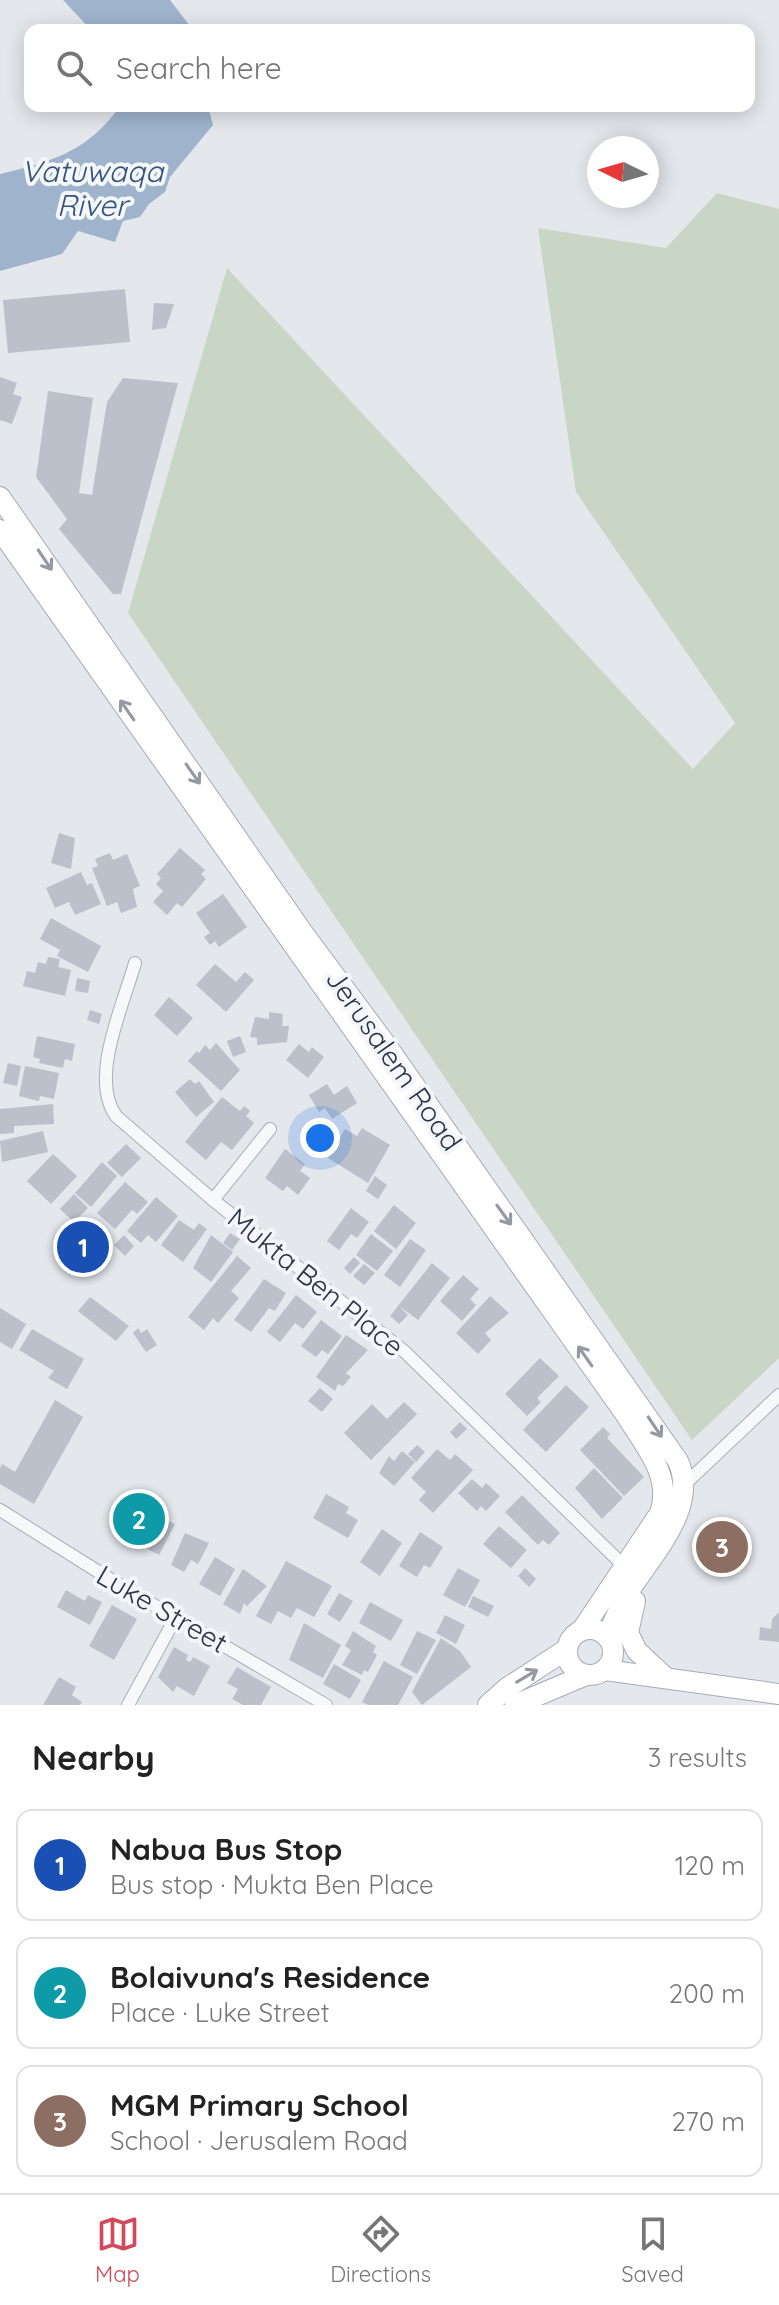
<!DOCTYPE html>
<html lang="en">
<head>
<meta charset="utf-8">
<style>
	body { margin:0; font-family:Quicksand,sans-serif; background:#f6f6f6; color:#222 }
	.compass { position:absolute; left:587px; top:136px; width:72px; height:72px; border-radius:50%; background:#fff; box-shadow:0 4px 20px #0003; rotate:275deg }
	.you { position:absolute; left:320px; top:1138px; width:28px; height:28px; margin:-20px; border:6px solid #fff; border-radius:50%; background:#1a73e8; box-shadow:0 0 0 12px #1a73e833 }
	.badge { display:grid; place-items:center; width:52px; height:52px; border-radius:50%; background:#d1495b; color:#fff; font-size:26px; font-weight:700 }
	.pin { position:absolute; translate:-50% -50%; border:4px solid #fff; box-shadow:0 2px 8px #0006 }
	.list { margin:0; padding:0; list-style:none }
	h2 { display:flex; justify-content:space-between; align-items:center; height:104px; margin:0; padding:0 32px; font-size:34px }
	h2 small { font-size:26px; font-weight:400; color:#767676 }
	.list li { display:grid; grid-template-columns:52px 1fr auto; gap:24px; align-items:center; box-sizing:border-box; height:112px; margin:0 16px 16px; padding:0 16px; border:2px solid #e0e0e0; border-radius:16px }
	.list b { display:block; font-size:30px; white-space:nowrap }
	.list p { margin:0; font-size:26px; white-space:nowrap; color:#767676 }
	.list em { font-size:26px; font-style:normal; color:#767676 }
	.icon { flex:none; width:44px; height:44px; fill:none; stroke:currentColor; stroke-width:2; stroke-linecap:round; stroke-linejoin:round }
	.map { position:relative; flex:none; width:779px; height:1705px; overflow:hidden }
	.search { position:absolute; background:#fff; box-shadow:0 4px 20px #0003; left:24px; right:24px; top:24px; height:88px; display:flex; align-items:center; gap:20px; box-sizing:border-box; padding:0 28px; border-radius:16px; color:#767676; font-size:30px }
	.sheet { height:488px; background:#fff }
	nav { display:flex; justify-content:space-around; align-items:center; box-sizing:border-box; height:112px; border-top:2px solid #e0e0e0; background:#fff; font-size:22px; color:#767676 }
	nav a { display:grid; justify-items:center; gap:4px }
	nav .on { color:#d1495b }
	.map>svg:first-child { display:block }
</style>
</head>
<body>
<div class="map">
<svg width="779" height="1705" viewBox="0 0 779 1705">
	<rect width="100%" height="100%" fill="#e4e7ec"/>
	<path fill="#c9d6c5" d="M717 193 779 209V1358L692 1440 128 613 227 268 693 769 735 723 576 492 538 228 666 248Z"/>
	<g fill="#9fb4cc">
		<path d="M63 0H170L193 30H91Z"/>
		<path d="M120 106H208L213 125 170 177 165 192 149 204 140 217 123 221 115 242 78 231 62 254 0 271V174C51 162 89 151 120 106Z"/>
	</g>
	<g fill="#bbc0ca">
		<path d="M125 289 130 342 8 353 3 300Z"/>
		<path d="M154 303 174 304 166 328 152 330Z"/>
		<path d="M0 377 17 383 13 394 22 397 12 424 0 420Z"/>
		<path d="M123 378 178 383 121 594H113L59 529 67 519 36 477 48 391 93 398 79 493 92 495 107 402Z"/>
		<path d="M59 833 75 838 71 869 51 863Z"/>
		<path d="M180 848 205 870 201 874 206 879 182 907 177 903 167 915 153 902 163 891 156 884 161 878 157 874Z"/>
		<path d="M110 853 113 860 127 854 140 886 133 889 137 907 121 913 117 902 107 906 92 868 98 866 95 859Z"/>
		<path d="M81 872 87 885 92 883 101 904 75 915 69 902 55 908 46 888Z"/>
		<path d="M223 894 247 927 219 947 215 941 210 945 204 937 210 933 196 913Z"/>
		<path d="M51 918 101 946 88 972 57 956 60 950 40 939Z"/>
		<path d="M48 957 60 959 58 967 71 970 65 996 23 986 27 971 35 973 38 962 46 964Z"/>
		<path d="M215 964 236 982 245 972 254 980 226 1012 196 985Z"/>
		<path d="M77 978 90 981 88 993 75 991Z"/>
		<path d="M169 997 193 1018 177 1036 154 1015Z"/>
		<path d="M90 1010 102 1014 99 1024 87 1020Z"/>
		<path d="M269 1012 283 1014 282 1026H289L287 1042 257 1045V1038L250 1037 255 1017 269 1019Z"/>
		<path d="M37 1036 75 1044 72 1061 65 1059 63 1068 39 1063 40 1059 33 1057Z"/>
		<path d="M240 1036 246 1052 233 1057 227 1041Z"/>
		<path d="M216 1043 240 1070 221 1091 188 1061 197 1051 199 1053 205 1045 210 1050Z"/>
		<path d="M299 1044 309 1052 312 1047 324 1057 308 1078 286 1060Z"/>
		<path d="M8 1063 21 1066 17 1086 3 1083Z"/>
		<path d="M25 1066 59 1073 54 1099 40 1096 39 1101 19 1096Z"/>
		<path d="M190 1079 195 1084 199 1081 214 1102 196 1117 175 1092Z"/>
		<path d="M327 1084 334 1095 347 1086 357 1103 332 1119 325 1108 319 1112 309 1095Z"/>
		<path d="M222 1097 240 1111 244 1106 250 1111 246 1116 254 1123 232 1150 221 1142 206 1160 185 1142Z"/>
		<path d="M53 1104 54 1124 14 1126V1133L0 1134V1109Z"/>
		<path d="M362 1128 390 1145 368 1183 328 1158 345 1129 357 1136Z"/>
		<path d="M43 1131 48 1152 2 1162 0 1141Z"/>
		<path d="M126 1144 141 1158 122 1177 107 1163Z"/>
		<path d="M285 1149 305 1164 300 1171 310 1178 298 1195 287 1186 283 1191 265 1178Z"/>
		<path d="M53 1154 77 1176 51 1204 27 1181Z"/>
		<path d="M102 1162 117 1176 91 1207 75 1193Z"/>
		<path d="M375 1176 387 1185 378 1199 366 1191Z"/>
		<path d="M125 1182 148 1202 137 1214 132 1210 115 1229 97 1213Z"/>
		<path d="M74 1194 88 1208 74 1222 60 1209Z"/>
		<path d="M156 1197 178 1216 156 1242 148 1235 141 1243 127 1231Z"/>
		<path d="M394 1205 416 1223 396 1249 374 1231Z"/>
		<path d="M351 1208 369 1222 357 1238 351 1234 339 1250 327 1241Z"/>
		<path d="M179 1220 194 1230 199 1223 207 1229 183 1262 161 1245Z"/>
		<path d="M230 1233 240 1239 232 1250 223 1243Z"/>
		<path d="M371 1234 393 1251 377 1271 356 1255Z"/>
		<path d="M124 1235 134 1246 125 1256 114 1245Z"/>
		<path d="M211 1235 233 1252 211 1282 193 1268Z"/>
		<path d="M410 1239 426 1250 400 1287 384 1275Z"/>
		<path d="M237 1256 251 1268 231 1291 239 1298 218 1323 213 1318 204 1330 188 1317Z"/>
		<path d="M354 1257 360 1263 350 1274 344 1268Z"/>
		<path d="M432 1263 450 1278 418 1320 399 1306 408 1315 399 1324 390 1316Z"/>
		<path d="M364 1264 375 1273 364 1285 353 1276Z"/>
		<path d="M463 1275 479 1289 470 1299 476 1305 462 1321 440 1301Z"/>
		<path d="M264 1279 286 1293 275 1311 269 1308 251 1332 234 1320Z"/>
		<path d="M296 1295 317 1312 303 1329 295 1323 280 1342 267 1332Z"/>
		<path d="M490 1296 509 1313 485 1333 491 1340 478 1354 456 1333Z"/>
		<path d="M90 1297 129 1326 116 1341 78 1311Z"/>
		<path d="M0 1308 26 1324 12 1349 0 1342Z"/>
		<path d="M321 1320 342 1336 328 1354 322 1350 316 1357 301 1346Z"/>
		<path d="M138 1328 141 1333 147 1329 157 1345 146 1352 133 1333Z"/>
		<path d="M32 1329 84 1359 67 1389 48 1378 54 1371 19 1350Z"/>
		<path d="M346 1335 368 1350 346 1373 351 1377 343 1386 338 1384 335 1391 316 1377Z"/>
		<path d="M540 1358 559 1376 537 1398 541 1402 527 1416 505 1394Z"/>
		<path d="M566 1385 589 1407 546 1452 523 1430Z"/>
		<path d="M320 1388 333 1399 322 1412 308 1401Z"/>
		<path d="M55 1400 83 1417 34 1504 0 1484V1468L2 1464 15 1472Z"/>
		<path d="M404 1402 417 1414 371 1460 344 1433 372 1404 387 1419Z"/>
		<path d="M460 1422 467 1429 456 1439 450 1432Z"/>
		<path d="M603 1427 610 1434 607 1438 644 1477 624 1496 580 1450Z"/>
		<path d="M417 1445 425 1452 416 1462 408 1454Z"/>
		<path d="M437 1449 450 1460 455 1454 473 1470 433 1513 419 1500 426 1492 411 1478Z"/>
		<path d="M402 1451 415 1462 394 1486 379 1473 389 1456 394 1461Z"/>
		<path d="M594 1468 623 1498 602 1519 575 1488Z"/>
		<path d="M472 1479 482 1488 486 1483 500 1496 486 1511 481 1506 477 1511 458 1493Z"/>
		<path d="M138 1492 158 1509 148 1528 138 1522 128 1540 117 1534Z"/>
		<path d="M326 1494 349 1507 346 1513 358 1520 348 1538 313 1518Z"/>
		<path d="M522 1495 560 1533 549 1545 543 1540 538 1545 505 1512Z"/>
		<path d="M157 1516 175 1524 159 1555 142 1546Z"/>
		<path d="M499 1526 527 1550 511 1568 483 1544Z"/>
		<path d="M382 1529 402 1543 380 1576 360 1562Z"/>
		<path d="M420 1532 443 1547 430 1568 424 1565 417 1577 399 1566Z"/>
		<path d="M185 1533 209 1543 198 1564 191 1560 184 1572 171 1565Z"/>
		<path d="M215 1557 235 1569 220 1596 199 1584Z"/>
		<path d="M286 1561 332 1586 314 1617 297 1608 291 1618 278 1611 271 1624 256 1616Z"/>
		<path d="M458 1568 480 1580 465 1607 443 1595Z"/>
		<path d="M525 1568 536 1579 529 1587 518 1576Z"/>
		<path d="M243 1569 267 1586 247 1606 244 1603 240 1614 223 1604Z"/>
		<path d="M66 1590 85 1601 88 1595 102 1602 90 1625 57 1607Z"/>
		<path d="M339 1593 353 1601 340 1622 327 1614Z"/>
		<path d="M473 1596 494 1606 488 1617 468 1607Z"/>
		<path d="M370 1602 403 1620 391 1641 359 1623Z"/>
		<path d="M112 1605 137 1619 114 1660 89 1646Z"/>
		<path d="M779 1612V1642L759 1640 760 1627 771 1629 772 1619Z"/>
		<path d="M445 1615 465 1625 456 1644 436 1633Z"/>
		<path d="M304 1623 341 1645 323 1678 289 1660Z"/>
		<path d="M353 1631 376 1646 373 1652 377 1655 368 1672 364 1670 362 1675 342 1665 351 1650 345 1646Z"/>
		<path d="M417 1631 436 1640 417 1674 400 1665Z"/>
		<path d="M441 1638 460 1651 471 1667 422 1705 412 1692Z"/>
		<path d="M174 1647 188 1655 186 1660 190 1662 193 1657 210 1666 194 1696 177 1686 173 1692 158 1677Z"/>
		<path d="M384 1661 413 1677 398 1705H368L362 1702Z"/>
		<path d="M334 1664 361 1680 350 1699 323 1684Z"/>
		<path d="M237 1667 271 1687 261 1705H243L232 1699 238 1689 227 1683Z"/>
		<path d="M59 1677 76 1687 72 1695 82 1702 80 1705H43Z"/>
	</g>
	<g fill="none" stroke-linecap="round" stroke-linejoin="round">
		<g stroke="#a9aeb7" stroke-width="14">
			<g id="minor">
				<path d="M135 963C123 1006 89 1078 116 1116L213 1200 405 1352 625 1567"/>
				<path d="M213 1200 270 1129"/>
				<path d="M683 1486 779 1395"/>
				<path d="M0 1510 121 1586 326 1705"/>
				<path d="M128 1705 176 1617"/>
			</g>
		</g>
		<g stroke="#a3abb8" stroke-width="22">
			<g id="primary">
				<path d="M0 497 303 933 384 1042 678 1461C699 1507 652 1555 629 1591 620 1605 614 1622 607 1637"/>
				<path d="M0 530 626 1415C645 1446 673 1477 660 1513L582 1630"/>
				<path d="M635 1601 628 1633 637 1651 665 1677"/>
				<circle cx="590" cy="1652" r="23"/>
				<path d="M605 1670 779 1694"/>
				<path d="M488 1705 507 1688 567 1649"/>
				<path d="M515 1705 586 1675"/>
			</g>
		</g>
		<use href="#minor" stroke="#f7f8fa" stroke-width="12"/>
		<use href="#primary" stroke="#fff" stroke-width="20"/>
	</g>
	<defs><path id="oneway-shaft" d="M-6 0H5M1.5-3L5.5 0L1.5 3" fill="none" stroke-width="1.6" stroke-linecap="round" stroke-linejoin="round" transform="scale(2)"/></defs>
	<g stroke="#959aa2">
		<use href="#oneway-shaft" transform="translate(45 560) rotate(56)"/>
		<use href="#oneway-shaft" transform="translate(127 710) rotate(-125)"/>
		<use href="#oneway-shaft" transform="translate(193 774) rotate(55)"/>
		<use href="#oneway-shaft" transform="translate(504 1215) rotate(54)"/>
		<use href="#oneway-shaft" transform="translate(585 1356) rotate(-125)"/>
		<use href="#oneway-shaft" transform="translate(655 1427) rotate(56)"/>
		<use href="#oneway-shaft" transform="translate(527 1676) rotate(-31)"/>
	</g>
	<g text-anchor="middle" stroke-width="8" stroke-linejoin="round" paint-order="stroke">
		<g font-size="28" fill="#2b3445" stroke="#f4f6f9">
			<text transform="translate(394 1060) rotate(55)" y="10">Jerusalem Road</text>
			<text transform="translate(316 1282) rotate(39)" y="10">Mukta Ben Place</text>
			<text transform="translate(162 1609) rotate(30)" y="10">Luke Street</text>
		</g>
		<g font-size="30" font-style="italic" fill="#34527a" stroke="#f4f6f9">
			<text x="92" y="182">Vatuwaqa<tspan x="92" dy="34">River</tspan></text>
		</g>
	</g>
</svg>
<svg class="compass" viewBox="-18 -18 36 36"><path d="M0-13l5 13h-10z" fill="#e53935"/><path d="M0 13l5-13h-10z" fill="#767676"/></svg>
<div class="you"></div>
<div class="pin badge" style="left:83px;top:1247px;background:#1a4fb4">1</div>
<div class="pin badge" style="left:139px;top:1519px;background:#0f9aa8">2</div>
<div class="pin badge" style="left:722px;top:1547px;background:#8d6e63">3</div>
<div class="search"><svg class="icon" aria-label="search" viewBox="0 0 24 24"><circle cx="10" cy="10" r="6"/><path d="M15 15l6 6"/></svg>Search here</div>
</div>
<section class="sheet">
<h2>Nearby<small>3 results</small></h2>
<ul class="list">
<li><span class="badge" style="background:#1a4fb4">1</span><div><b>Nabua Bus Stop</b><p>Bus stop · Mukta Ben Place</p></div><em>120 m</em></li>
<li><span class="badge" style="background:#0f9aa8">2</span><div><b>Bolaivuna's Residence</b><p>Place · Luke Street</p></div><em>200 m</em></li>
<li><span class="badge" style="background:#8d6e63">3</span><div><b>MGM Primary School</b><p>School · Jerusalem Road</p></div><em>270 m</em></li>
</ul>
</section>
<nav>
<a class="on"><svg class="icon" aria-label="map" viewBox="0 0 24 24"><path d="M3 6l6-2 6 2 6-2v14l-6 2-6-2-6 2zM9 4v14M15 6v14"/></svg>Map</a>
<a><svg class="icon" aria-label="directions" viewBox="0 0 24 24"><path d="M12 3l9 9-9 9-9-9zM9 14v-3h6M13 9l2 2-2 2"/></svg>Directions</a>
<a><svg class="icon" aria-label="saved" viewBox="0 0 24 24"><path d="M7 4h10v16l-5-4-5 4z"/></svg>Saved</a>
</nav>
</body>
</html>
